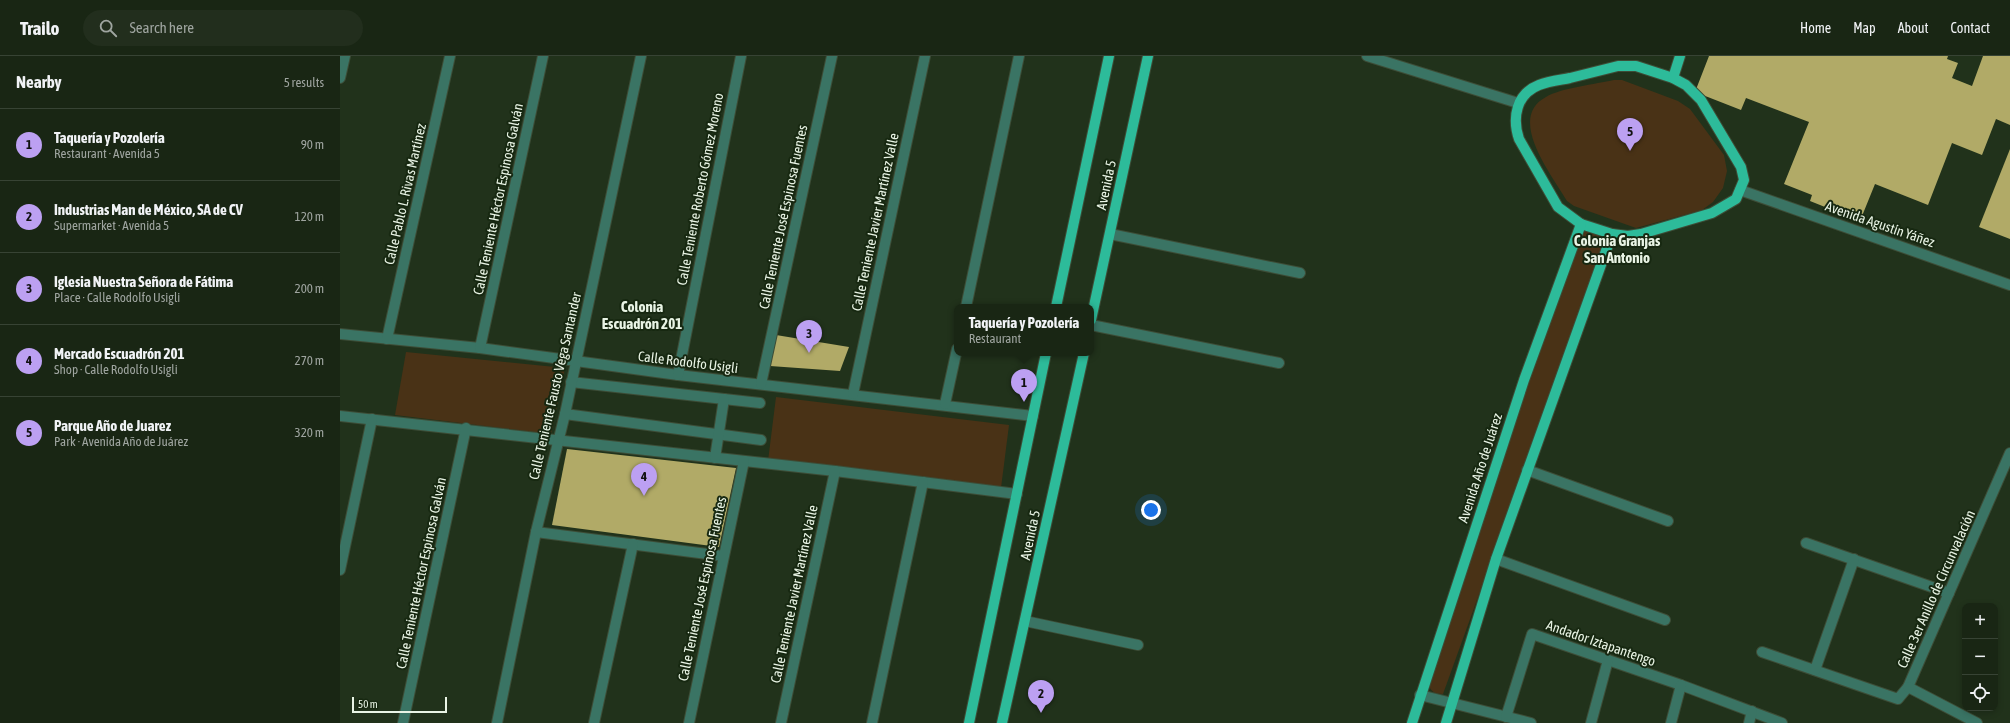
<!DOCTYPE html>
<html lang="en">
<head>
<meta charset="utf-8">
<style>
	body { margin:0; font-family:"Asap Condensed",sans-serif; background:#222e1d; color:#f1f3f6 }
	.controls { position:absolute; right:12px; bottom:12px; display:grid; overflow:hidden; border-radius:8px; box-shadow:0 2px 6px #0003 }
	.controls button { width:36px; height:36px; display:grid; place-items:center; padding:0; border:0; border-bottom:1px solid #374334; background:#192614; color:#f1f3f6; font:20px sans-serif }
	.scale { position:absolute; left:12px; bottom:10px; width:95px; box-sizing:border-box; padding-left:4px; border:2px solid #e9f4e5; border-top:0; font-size:11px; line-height:14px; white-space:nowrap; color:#e9f4e5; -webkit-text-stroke:3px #172811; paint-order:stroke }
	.you { position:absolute; left:811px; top:454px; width:14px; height:14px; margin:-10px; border:3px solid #fff; border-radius:50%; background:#1a73e8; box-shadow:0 0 0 6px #1a73e833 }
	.badge { display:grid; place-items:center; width:26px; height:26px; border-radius:50%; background:#bca0f2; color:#111; font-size:13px; font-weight:700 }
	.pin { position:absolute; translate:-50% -33px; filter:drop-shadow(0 1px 2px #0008) }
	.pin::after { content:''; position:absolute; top:21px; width:14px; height:12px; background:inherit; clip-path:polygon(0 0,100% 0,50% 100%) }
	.popup { position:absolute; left:614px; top:248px; width:140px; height:52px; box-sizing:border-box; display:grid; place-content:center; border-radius:8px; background:#192614; filter:drop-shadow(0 1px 3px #0005); font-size:13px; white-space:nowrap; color:#9fa5a0 }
	.popup b { font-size:15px; color:#f1f3f6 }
	.popup::after { content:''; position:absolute; left:50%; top:100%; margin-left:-8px; border:8px solid transparent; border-top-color:#192614 }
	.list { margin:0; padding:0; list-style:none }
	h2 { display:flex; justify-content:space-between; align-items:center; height:52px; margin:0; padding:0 16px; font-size:17px }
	h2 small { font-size:13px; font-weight:400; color:#9fa5a0 }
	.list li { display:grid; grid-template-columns:26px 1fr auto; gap:12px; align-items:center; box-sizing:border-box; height:72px; padding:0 16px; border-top:1px solid #374334 }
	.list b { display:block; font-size:15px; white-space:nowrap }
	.list p { margin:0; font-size:13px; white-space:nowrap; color:#9fa5a0 }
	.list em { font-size:13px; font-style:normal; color:#9fa5a0 }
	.icon { flex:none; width:22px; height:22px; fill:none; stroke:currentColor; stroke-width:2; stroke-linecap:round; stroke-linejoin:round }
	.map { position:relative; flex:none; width:1670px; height:667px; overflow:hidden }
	header { display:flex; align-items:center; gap:24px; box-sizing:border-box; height:56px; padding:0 20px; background:#192614; border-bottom:1px solid #374334 }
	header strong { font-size:19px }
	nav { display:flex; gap:22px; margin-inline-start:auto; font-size:14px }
	.search { width:280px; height:36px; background:#222e1d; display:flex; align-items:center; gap:10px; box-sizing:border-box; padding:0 14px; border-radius:22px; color:#9fa5a0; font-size:15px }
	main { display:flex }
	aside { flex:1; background:#192614 }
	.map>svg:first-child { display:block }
</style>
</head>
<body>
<header>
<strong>Trailo</strong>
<div class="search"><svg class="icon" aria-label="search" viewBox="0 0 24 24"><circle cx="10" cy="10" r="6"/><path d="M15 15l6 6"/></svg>Search here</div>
<nav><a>Home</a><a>Map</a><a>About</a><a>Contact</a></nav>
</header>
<main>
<aside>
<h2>Nearby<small>5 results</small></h2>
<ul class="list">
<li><span class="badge">1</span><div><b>Taquería y Pozolería</b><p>Restaurant · Avenida 5</p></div><em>90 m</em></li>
<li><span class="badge">2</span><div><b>Industrias Man de México, SA de CV</b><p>Supermarket · Avenida 5</p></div><em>120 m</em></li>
<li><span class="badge">3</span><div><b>Iglesia Nuestra Señora de Fátima</b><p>Place · Calle Rodolfo Usigli</p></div><em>200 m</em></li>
<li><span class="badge">4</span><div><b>Mercado Escuadrón 201</b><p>Shop · Calle Rodolfo Usigli</p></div><em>270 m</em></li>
<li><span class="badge">5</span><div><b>Parque Año de Juarez</b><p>Park · Avenida Año de Juárez</p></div><em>320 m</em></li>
</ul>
</aside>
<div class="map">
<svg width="1670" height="667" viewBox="0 0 1670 667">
	<rect width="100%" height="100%" fill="#21321b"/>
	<g fill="#493216">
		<path d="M1274 24H1282L1338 45 1350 53 1384 99 1387 115 1383 132 1373 146 1362 154 1296 172 1234 150 1227 145C1212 119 1166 62 1206 41 1221 32 1256 28 1274 24Z"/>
		<path d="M1240 172 1268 181 1103 638C1094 638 1090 635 1088 627Z"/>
		<path d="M66 296 225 312 211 378 55 359Z"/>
		<path d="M436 341 669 369 661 432 428 405Z"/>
	</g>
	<g fill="#b1aa67">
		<path d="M1369 0H1608L1607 3 1618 7 1612 22 1632 30 1643 0H1670V69L1656 63 1642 99 1612 87 1588 149 1535 128 1520 165 1470 145 1472 139 1444 128 1469 66 1406 42 1401 54 1355 36Z"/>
		<path d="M1670 93V183L1639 171Z"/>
		<path d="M436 279 509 291 500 315 430 310Z"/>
		<path d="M227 393 396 412 379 491 212 469Z"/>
	</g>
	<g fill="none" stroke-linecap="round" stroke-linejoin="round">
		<g stroke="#3d4d37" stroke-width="12">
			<g id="minor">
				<path d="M1027 0 1178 47"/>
				<path d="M0 22 5 0"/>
				<path d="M1400 134 1670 229"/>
				<path d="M770 178 960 217"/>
				<path d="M626 251 679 0"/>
				<path d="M751 269 939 307"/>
				<path d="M0 278 140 292 338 319 693 360"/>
				<path d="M47 283 110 0"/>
				<path d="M140 292 203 0"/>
				<path d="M338 319 401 0"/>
				<path d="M231 326 420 347"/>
				<path d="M421 328 492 0"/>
				<path d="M513 338 585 0"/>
				<path d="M605 348 617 293"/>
				<path d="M225 358 421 384"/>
				<path d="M0 360 495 415 677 438"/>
				<path d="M375 402 384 343"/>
				<path d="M1187 414 1328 465"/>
				<path d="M196 476 383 500"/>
				<path d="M1466 487 1609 537"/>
				<path d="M1156 503 1325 564"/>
				<path d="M0 514 32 363"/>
				<path d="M685 565 798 589"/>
				<path d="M1422 596 1558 643 1568 631 1670 397"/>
				<path d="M1475 614 1514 503"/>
				<path d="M1568 631 1637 667"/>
				<path d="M1080 639 1191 667"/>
				<path d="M1166 661 1192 578 1341 629 1442 667"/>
				<path d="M63 667 126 372"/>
				<path d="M157 667 196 476 225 358 301 0"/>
				<path d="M254 667 293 488"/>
				<path d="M349 667 404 405"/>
				<path d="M441 667 495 415"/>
				<path d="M532 667 583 426"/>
				<path d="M1251 667 1268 604"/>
				<path d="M1331 667 1341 629"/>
				<path d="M1409 667 1412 655"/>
			</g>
		</g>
		<g stroke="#3d4d37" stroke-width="12">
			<g id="major">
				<path d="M1278 10H1296L1333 22 1346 29 1361 44 1401 111 1404 124 1396 143 1372 157 1301 178 1288 180 1272 178 1241 168 1218 151 1179 83C1172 62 1176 38 1199 29 1209 25 1220 24 1230 22 1246 18 1262 14 1278 10Z"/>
				<path d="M1333 22 1340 0"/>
				<path d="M716 251 769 0"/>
				<path d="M751 264 808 0"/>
				<path d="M629 667 706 297"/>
				<path d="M662 667 744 297"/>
				<path d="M1072 667 1184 324 1241 168"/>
				<path d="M1106 667 1156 503 1272 178"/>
			</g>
		</g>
		<use href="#minor" stroke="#3a7464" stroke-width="10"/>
		<use href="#major" stroke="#2dbb9a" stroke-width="10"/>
	</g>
	<g text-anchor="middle" stroke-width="4" stroke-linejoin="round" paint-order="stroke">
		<g font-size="14" fill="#e9f4e5" stroke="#172811">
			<text transform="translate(766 129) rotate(-78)" y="5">Avenida 5</text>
			<text transform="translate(360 133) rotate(-79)" y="5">Calle Teniente Roberto Gómez Moreno</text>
			<text transform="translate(65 138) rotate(-77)" y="5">Calle Pablo L. Rivas Martínez</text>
			<text transform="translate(158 143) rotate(-78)" y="5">Calle Teniente Héctor Espinosa Galván</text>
			<text transform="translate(443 161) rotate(-78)" y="5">Calle Teniente José Espinosa Fuentes</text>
			<text transform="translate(535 166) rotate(-78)" y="5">Calle Teniente Javier Martínez Valle</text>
			<text transform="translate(1540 168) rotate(19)" y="5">Avenida Agustín Yáñez</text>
			<text transform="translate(348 306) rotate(7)" y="5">Calle Rodolfo Usigli</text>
			<text transform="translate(215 330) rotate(-77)" y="5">Calle Teniente Fausto Vega Santander</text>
			<text transform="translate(1140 412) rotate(-72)" y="5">Avenida Año de Juárez</text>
			<text transform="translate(690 479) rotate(-78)" y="5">Avenida 5</text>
			<text transform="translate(81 517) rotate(-78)" y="5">Calle Teniente Héctor Espinosa Galván</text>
			<text transform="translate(362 533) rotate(-78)" y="5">Calle Teniente José Espinosa Fuentes</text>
			<text transform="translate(1596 533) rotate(-66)" y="5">Calle 3er Anillo de Circunvalación</text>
			<text transform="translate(454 538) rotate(-78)" y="5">Calle Teniente Javier Martínez Valle</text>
			<text transform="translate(1261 587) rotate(19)" y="5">Andador Iztapantengo</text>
		</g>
		<g font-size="15" font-weight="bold" fill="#e9f4e5" stroke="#172811">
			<text x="1277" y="190">Colonia Granjas<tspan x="1277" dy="17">San Antonio</tspan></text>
			<text x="302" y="256">Colonia<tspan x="302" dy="17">Escuadrón 201</tspan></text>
		</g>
	</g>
</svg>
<div class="controls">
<button>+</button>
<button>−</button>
<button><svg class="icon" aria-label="locate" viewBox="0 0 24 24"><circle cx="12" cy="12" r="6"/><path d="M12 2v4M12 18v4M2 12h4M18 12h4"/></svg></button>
</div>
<div class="scale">50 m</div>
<div class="you"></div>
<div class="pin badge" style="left:684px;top:346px">1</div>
<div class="popup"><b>Taquería y Pozolería</b>Restaurant</div>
<div class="pin badge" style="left:701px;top:657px">2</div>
<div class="pin badge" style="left:469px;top:297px">3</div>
<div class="pin badge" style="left:304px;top:440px">4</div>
<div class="pin badge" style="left:1290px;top:95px">5</div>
</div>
</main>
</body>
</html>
